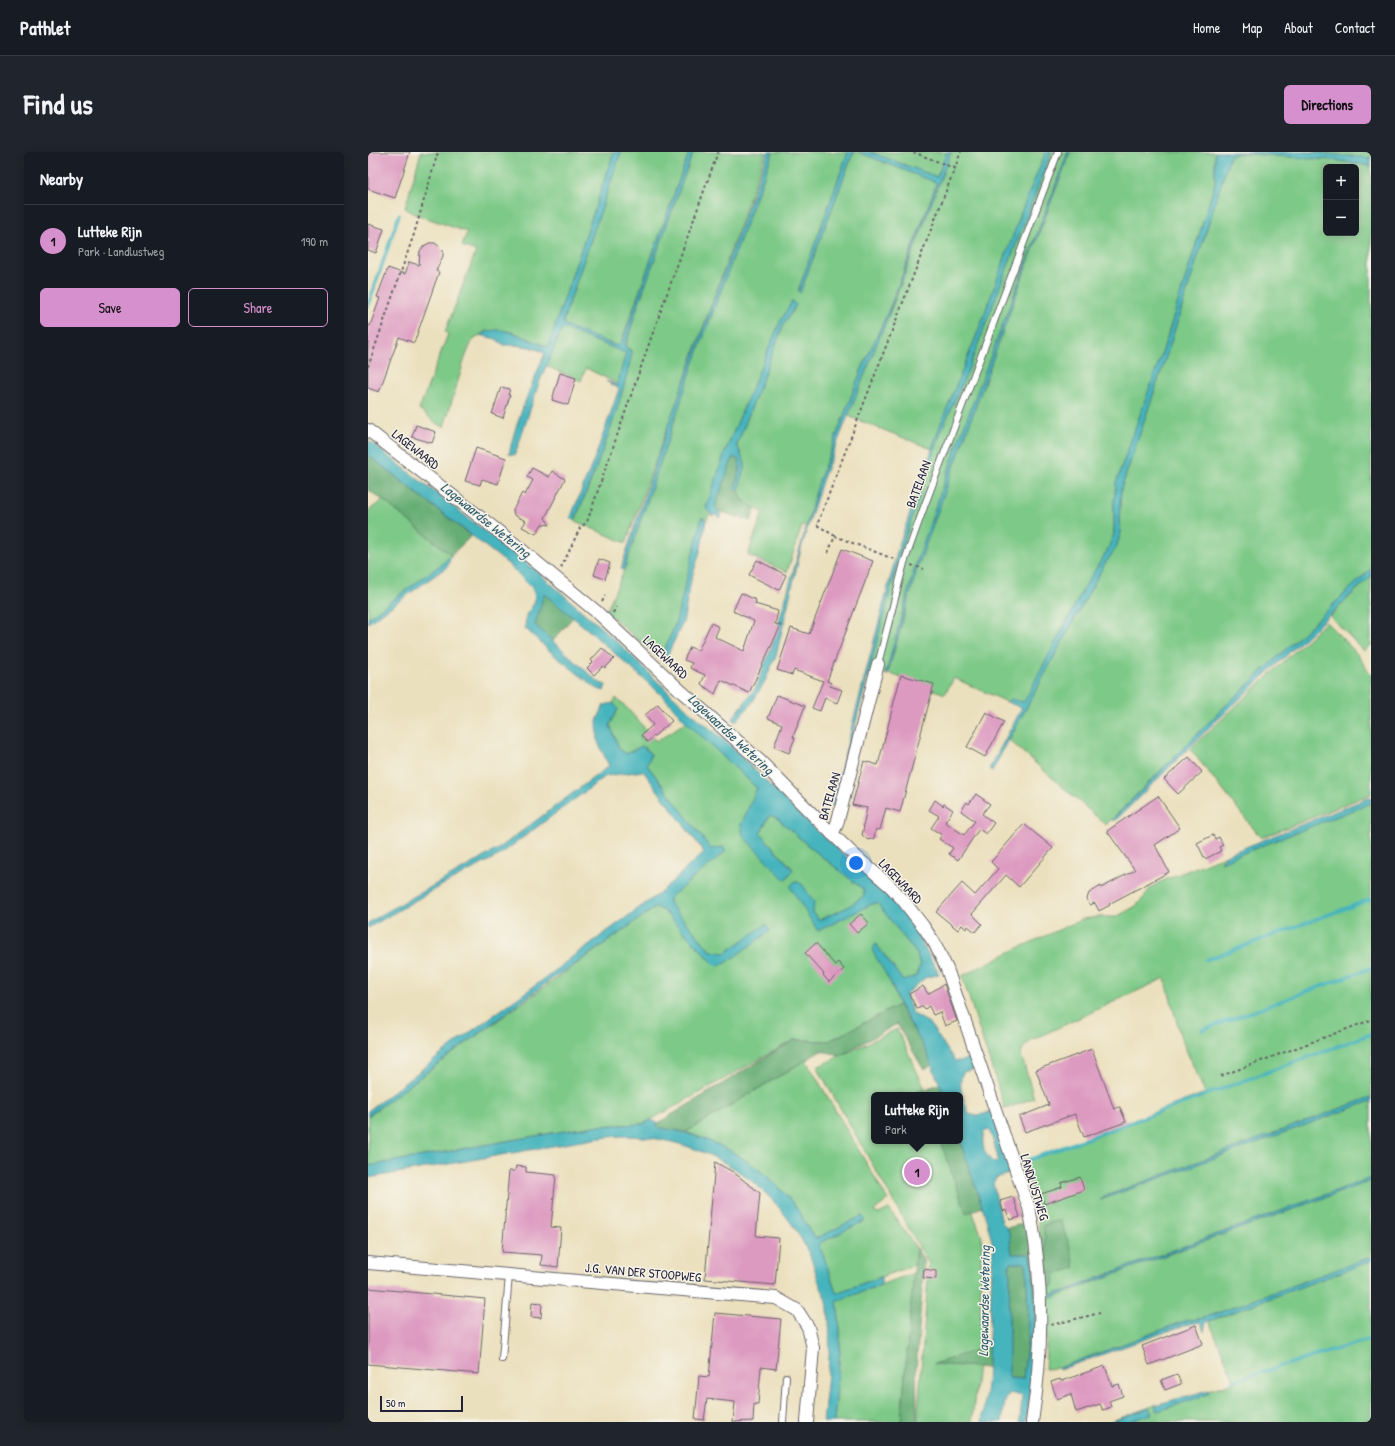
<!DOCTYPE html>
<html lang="en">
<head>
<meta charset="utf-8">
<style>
	body { margin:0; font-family:"Patrick Hand",sans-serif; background:#20242c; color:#f1f3f6 }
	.controls { position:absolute; right:12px; top:12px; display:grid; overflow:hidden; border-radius:6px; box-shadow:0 2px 10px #0003 }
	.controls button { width:36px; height:36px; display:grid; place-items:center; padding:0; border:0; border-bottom:1px solid #363941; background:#171b24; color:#f1f3f6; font:20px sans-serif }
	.scale { position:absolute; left:12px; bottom:10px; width:83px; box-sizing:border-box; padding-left:4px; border:2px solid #22223b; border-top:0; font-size:11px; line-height:14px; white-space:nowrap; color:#22223b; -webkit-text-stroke:3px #f7f3e8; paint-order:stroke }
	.you { position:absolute; left:488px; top:711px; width:14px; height:14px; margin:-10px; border:3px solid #fff; border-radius:50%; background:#1a73e8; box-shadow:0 0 0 6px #1a73e833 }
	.badge { display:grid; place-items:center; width:26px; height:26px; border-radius:50%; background:#d690ce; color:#111; font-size:13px; font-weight:700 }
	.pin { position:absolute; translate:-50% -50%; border:2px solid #fff; box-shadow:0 1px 4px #0006 }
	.popup { position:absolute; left:503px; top:940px; width:92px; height:52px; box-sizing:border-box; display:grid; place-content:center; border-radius:6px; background:#171b24; filter:drop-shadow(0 1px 3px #0005); font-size:13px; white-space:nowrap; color:#9ea1a6 }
	.popup b { font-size:15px; color:#f1f3f6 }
	.popup::after { content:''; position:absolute; left:50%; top:100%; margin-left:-8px; border:8px solid transparent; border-top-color:#171b24 }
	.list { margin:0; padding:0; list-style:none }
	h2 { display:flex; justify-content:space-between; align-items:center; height:52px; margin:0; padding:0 16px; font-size:17px }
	h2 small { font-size:13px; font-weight:400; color:#9ea1a6 }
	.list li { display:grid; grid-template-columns:26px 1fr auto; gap:12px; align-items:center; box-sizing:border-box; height:72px; padding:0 16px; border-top:1px solid #363941 }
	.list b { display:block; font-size:15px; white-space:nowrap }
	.list p { margin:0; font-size:13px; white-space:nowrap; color:#9ea1a6 }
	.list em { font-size:13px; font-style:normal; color:#9ea1a6 }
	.actions { display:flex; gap:8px; padding:12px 16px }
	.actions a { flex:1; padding:9px 0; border:1px solid #d690ce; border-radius:6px; text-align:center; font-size:14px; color:#d690ce }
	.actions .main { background:#d690ce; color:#111 }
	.map { position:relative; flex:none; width:1003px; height:1270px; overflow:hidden; border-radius:6px }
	header { display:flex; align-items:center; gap:24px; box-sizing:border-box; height:56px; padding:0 20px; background:#171b24; border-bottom:1px solid #363941 }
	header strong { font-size:19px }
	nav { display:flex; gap:22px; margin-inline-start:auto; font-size:14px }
	.intro { display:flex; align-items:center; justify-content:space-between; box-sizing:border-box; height:96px; padding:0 24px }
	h1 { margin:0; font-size:28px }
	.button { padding:10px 18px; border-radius:6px; background:#d690ce; color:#111; font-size:14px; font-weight:700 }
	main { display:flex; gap:24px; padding:0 24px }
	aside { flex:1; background:#171b24; border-radius:6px; box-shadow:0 2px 10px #0003 }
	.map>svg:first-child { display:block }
</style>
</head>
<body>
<header>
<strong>Pathlet</strong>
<nav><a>Home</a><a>Map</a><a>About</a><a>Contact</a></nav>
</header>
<div class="intro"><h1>Find us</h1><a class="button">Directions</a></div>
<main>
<aside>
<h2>Nearby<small></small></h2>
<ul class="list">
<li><span class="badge">1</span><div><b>Lutteke Rijn</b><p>Park · Landlustweg</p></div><em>190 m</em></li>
</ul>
<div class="actions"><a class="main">Save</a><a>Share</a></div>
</aside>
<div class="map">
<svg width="1003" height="1270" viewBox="0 0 1003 1270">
	<rect width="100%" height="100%" fill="#f7f3e8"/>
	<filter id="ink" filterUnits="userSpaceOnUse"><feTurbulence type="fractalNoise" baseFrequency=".025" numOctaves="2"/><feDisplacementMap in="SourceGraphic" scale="8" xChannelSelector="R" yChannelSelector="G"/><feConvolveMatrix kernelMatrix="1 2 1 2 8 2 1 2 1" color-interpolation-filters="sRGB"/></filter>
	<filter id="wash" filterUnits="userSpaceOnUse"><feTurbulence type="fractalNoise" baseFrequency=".012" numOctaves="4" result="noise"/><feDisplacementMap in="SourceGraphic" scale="16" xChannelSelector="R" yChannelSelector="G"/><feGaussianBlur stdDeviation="0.9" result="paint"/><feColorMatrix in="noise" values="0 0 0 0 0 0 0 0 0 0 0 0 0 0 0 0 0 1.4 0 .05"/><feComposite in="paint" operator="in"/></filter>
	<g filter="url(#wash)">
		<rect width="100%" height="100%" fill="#ebe0bd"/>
		<g fill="#7dc987" stroke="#507661" fill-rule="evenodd">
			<path d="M53 0H246L180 195 144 180 118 179 104 189 97 206 76 275 69 272 51 257 80 182 77 180 108 99 94 94 99 80 47 62 37 56Z"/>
			<path d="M253 0H321L258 177 252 193H246L198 174 195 169Z"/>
			<path d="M325 0H398L258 391 207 369C229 314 252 258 264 200L258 194 267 162Z"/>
			<path d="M405 0H480L430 139 432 141 485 1 490 0 569 30 523 153 493 219 451 329 438 375 434 374 419 420 380 403 395 360 380 353 372 345 371 336 377 312 369 293 416 171 426 158 425 150 412 170 357 300 338 356 342 361 338 369 335 365 307 473 293 505 298 506 297 511 238 460 256 418 326 210Z"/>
			<path d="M502 0H579L569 25Z"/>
			<path d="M583 0H678C654 59 633 119 610 179 595 218 578 257 564 297L480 264 528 145Z"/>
			<path d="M683 0H700L591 288 546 418 518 521 499 526 532 401 573 279 599 221Z"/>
			<path d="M702 0H847V32L795 198 748 331 746 349V382L739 399 716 436 656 551 643 547 639 550 586 526 577 542 520 521 548 420 654 126Z"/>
			<path d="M936 0H1003V6Z"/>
			<path d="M870 1 964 8 1003 14V417L849 562 738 673 641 588 736 413 748 396 753 380 751 369 753 337 798 205 862 4ZM958 15H988V81H958Z"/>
			<path d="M194 177H197L258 201 250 232 218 216 213 229 178 214Z"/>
			<path d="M15 348 83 403 75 411 0 466V359Z"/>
			<path d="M1003 424V493L996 499 962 464Z"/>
			<path d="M958 470 979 491 990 503 1003 523V642L893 686 822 597Z"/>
			<path d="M248 546 259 556 287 588 289 589 318 570 389 636 379 660 416 728 425 717 392 681 402 663 409 666 442 695 496 738V744L478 756 451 768 445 760 434 732 450 779 504 752 509 750 549 802 552 813 548 824 535 829 508 792 531 853 461 889 426 888 275 972 226 974 144 988 0 1014V964L97 892 288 755 296 759 348 814 398 773 357 801 343 799 301 751V746L357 700 356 695 343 697 279 613 283 602 274 594 258 602 251 596 242 573 250 557 245 551Z"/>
			<path d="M1003 651V945L738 1044 734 1046 1003 949V1026L748 1119 700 1138 682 1143 684 1146 776 1111 1003 1029V1105L836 1166 817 1169 691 1216 677 1217C682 1144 677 1079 655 1010L837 941 813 886 797 826 664 888 656 895 653 902 666 946 637 957 594 824 648 797 715 767 730 765H748L768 754 778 743 782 736 792 730 858 703 854 709Z"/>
			<path d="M529 877 560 943H506V989H578L614 1085 612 1192 604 1270H550V1258L561 1112 449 915Z"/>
			<path d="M438 908 520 1048 508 1057 506 1060 511 1062 521 1057 548 1095 546 1113 468 1141 456 1105 450 1092 495 1069 494 1064 447 1087 425 1051 403 1028 379 1009 351 993 318 980Z"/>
			<path d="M1003 1109V1267L991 1270H741L787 1253 790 1259 829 1246 841 1241V1238L867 1230 841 1169Z"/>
			<path d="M546 1121 533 1270H466L472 1198V1177L469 1148Z"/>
		</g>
		<g fill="#66ad74" stroke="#446858">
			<path d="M0 303 103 384 83 403 15 348 0 338Z"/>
			<path d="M365 305 371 308 372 316 367 337 370 338 371 336C372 347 377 351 387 356L383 369 350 359 347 354Z"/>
			<path d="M176 442 205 465 184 490 163 473Z"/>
			<path d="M531 853 558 899 564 913 556 918 529 872 473 903 453 899 318 980 291 976 289 974 290 971 426 888 461 889Z"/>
			<path d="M571 932 576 943H544V942Z"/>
			<path d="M572 989H592L615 1055 598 1061Z"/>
			<path d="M692 1068 702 1095 707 1116 686 1122 685 1134 678 1135 679 1107 675 1073Z"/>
			<path d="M661 1070 670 1156 662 1244 661 1102H644L642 1083 639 1076Z"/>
			<path d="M548 1095 556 1109 548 1218 549 1270H533Z"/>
			<path d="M643 1111H656L658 1112 659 1121 660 1185 655 1227 641 1226 640 1222 642 1126 641 1112Z"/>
			<path d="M621 1194 620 1216 566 1212Z"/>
		</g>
		<g fill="#45b4bd" stroke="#346b7c" fill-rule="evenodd">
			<path d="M246 0H253L195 169 198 174 246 193H252L257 182 321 0H325L267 162 257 194 264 201C252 258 229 314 207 368L202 367 229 300 251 237 238 229 249 233 258 201 197 177H194L171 231 147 303 141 302C148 267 164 233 177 201 165 194 150 193 136 193L128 187 112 183C134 169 158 188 180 195Z"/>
			<path d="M400 0H405L326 210 256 418 253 416 301 271Z"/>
			<path d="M480 0H488L485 1 432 141 430 139Z"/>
			<path d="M490 0H502L569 25 579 0H583L520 164 454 329 433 397 408 504 397 529 384 551 367 570 364 567 387 537 404 494 451 329 493 219 523 153 569 31Z"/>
			<path d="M678 0H683L599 221 573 279 532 401 466 655H463L530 396 574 268 610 180 656 53Z"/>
			<path d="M700 0H702L654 126 548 420 519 524 518 521 546 418 591 288Z"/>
			<path d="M847 0H936L1003 6V14L964 8 870 1 862 4 798 205 753 337 751 369 753 380 748 396 736 413 624 619 621 617 654 556 639 550 643 547 656 550 716 436 739 399 746 382V349L748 331 795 198 847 32Z"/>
			<path d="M424 149 428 153 416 171 369 293 377 312 371 338 367 337 372 316 371 308 365 305 347 354 353 363 351 366 347 362 344 364 338 356 357 300 412 170Z"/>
			<path d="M0 288 172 422 256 496 288 528 321 559 361 592 426 657 519 742 546 776 571 822 557 826 538 842 544 861 561 871 587 909H593L608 903 611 916 595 920C589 935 596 948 601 962L609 964 625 959 644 1021 628 1026 625 1031 634 1071 639 1076 642 1083 644 1102H661L664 1106 667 1156 662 1244 658 1270H652L654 1244 642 1241C635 1248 636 1260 634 1270H614L619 1233 625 1093 617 1063 592 989V943H576L558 899 529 848 525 835 504 798 508 792 535 829 548 824 552 813 549 802 509 751 504 752 450 779 422 735 427 729 434 732 446 750 445 760 451 768 478 756 496 744V738L442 695 409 666 402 663 392 681 425 718 417 728 375 684 373 673 389 636 318 570 296 545 219 477 176 442 167 473 228 528 232 531 238 533 236 539 228 536 185 502 157 476 158 463 167 450 166 438 140 412 0 303ZM620 978 623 982 630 1006 629 1010H625C616 1003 613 992 616 980ZM643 1111H656L658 1112 659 1121 660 1185 655 1227 641 1226V1163L642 1126 641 1112Z"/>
			<path d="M334 365 338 369 332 400 323 428 315 470 298 506 293 505 307 473Z"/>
			<path d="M83 403 80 414 0 471V466L75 411Z"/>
			<path d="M1003 417V424L845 572 747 669 744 668 849 562Z"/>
			<path d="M245 551 250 557 242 573 251 596 258 602 274 594 283 602 279 613 343 697 356 695 357 700 301 746V751L343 799 357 801 398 772 402 779 358 811 348 814 296 759 288 755 206 813 184 827 0 964V959L105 878 183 822 204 805 293 740 336 700 275 619 238 624 130 704 67 737 0 776V771L13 763 130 697 241 614 230 590 229 569 236 553Z"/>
			<path d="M1003 645V651L853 710 858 703Z"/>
			<path d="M1003 945V949L732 1048 738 1044Z"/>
			<path d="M283 968 290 971 289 974 291 976C343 982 391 1010 424 1050 433 1061 439 1075 447 1087L494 1064 496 1066V1069L450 1092 456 1105 468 1141 513 1125V1133L469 1149 472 1178V1198L466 1270H455C459 1230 465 1189 459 1149 458 1145 456 1142 454 1138 449 1127 447 1115 442 1104 408 1030 336 985 256 984 246 984 235 986 225 987L0 1026V1014L144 988 226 974 275 972Z"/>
			<path d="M1003 1026V1029L776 1111 683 1146 682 1143 700 1138 748 1119Z"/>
			<path d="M1003 1105V1109L838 1170 836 1180 833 1170 817 1173 691 1218V1216L817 1169 836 1166Z"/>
			<path d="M841 1238V1241L829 1246 790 1259 787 1253Z"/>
			<path d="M781 1256 784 1262 759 1270H741Z"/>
		</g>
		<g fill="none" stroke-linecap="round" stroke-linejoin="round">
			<g stroke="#45b4bd" stroke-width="3.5">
				<path d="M0 154 31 63"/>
				<path d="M838 808 1003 747"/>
				<path d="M834 878 1003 816"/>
				<path d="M655 1010 1003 882"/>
				<path d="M865 1229 1003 1187"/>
			</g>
		</g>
		<g id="blocks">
			<g fill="#dd9ac1">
				<path d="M0 0H42L27 46 0 37Z"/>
				<path d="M0 72 16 77 8 101 0 98Z"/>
				<path d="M61 91H67L72 95 75 98V104L68 119 71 120 46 191 31 185 11 240 0 236V173L2 174 12 146 9 145 20 116 37 122 41 110 51 113 52 99 56 94Z"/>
				<path d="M192 221 208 226 200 253 184 248Z"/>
				<path d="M133 235 142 237 140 243H142L135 266 124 262Z"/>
				<path d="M48 273 68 280 64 291 44 285Z"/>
				<path d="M108 296 138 306 130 332 114 327 112 333 97 329Z"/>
				<path d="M164 316 181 325 184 319 197 327 177 366 182 373 174 372 168 382 154 375 158 369 146 363 145 358 154 341 157 343 165 328 159 325Z"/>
				<path d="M474 397 505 409 459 529 463 531 462 534 474 538 469 551 457 546 452 559 444 556 455 529 426 518 424 523 409 518 423 476 441 482Z"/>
				<path d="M231 407 242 411 237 427 226 423Z"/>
				<path d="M389 408 418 423 411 438 381 423Z"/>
				<path d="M373 441 388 448 387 452 410 459 407 472 413 473 381 541 353 528 347 542 333 532 337 523 322 516 324 511 316 508 322 495 330 499 343 471 351 475 347 485 376 499 386 469 365 459Z"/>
				<path d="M234 496 246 507 237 516 235 514 226 523 219 516 225 510 223 508Z"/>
				<path d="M533 523 566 532 532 660 518 656 512 678 508 677 506 686 500 688 494 683 496 674H495L499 656 484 653 496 609 510 613Z"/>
				<path d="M409 543 437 554 425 585 427 586 421 601 406 595 414 572 400 566Z"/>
				<path d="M290 552 304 569 279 590 273 583 285 573 277 563Z"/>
				<path d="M618 560 636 570 617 605 599 595Z"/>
				<path d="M821 605 834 620 810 642 796 627Z"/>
				<path d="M608 642 622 652 614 662 626 671 618 682 611 677 590 708 581 702 585 696 571 687 574 683 563 676 571 664 561 658 567 648 575 654 576 652 585 658 577 670 596 683 607 669 593 659 599 650 601 652Z"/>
				<path d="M790 644 812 676 787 693 801 720 741 752 742 753 731 759 727 751 722 753 719 747 721 741 733 734V736L767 718 739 679Z"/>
				<path d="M656 672 685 696 651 735 638 723 604 762 614 772 607 780 600 774 598 777 594 773 590 778 568 760 594 731 607 743 630 717 623 710Z"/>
				<path d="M845 683 847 687 851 685 855 693 851 695 853 699 837 707 829 691Z"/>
				<path d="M493 762 501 771 489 781 481 772Z"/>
				<path d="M448 791 467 813 470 810 476 817 461 830 455 823 456 822 437 801Z"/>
				<path d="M576 832 589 869 577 874 572 860 565 863 561 854 557 857 555 854 549 857 541 842 555 834 560 842Z"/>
				<path d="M724 897 746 957 752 955 758 970 716 985 707 962 657 980 651 965 681 953 668 918Z"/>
				<path d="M347 1010 365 1020 392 1041 388 1084 411 1086 407 1133 337 1127Z"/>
				<path d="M148 1014 158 1015V1020L188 1023 183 1075 193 1076 190 1115 173 1113 174 1103 134 1100 141 1019H147Z"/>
				<path d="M712 1025 716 1038 676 1052 673 1042 694 1035 693 1031Z"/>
				<path d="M645 1045 652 1065 642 1068 638 1058 635 1059 632 1049Z"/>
				<path d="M556 1117 568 1119V1127L555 1126Z"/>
				<path d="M0 1136 117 1147 111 1222 0 1212Z"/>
				<path d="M164 1150 174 1151 173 1166 163 1165Z"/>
				<path d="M347 1161 413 1167 408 1217 393 1215 390 1252H386L385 1269 365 1270 367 1250 339 1247 336 1268 327 1267 331 1224 341 1225Z"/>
				<path d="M828 1173 835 1192 781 1213 774 1194Z"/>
				<path d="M737 1214 744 1234 751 1232 755 1244 741 1249 743 1255 735 1258 732 1252 708 1260 703 1242 689 1247 683 1230 692 1227 693 1229Z"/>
				<path d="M809 1222 813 1232 797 1238 793 1228Z"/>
			</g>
		</g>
	</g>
	<g filter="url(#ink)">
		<use href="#blocks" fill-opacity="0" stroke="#686468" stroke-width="1"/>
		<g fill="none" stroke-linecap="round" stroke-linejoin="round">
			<g stroke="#686468" stroke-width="8">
				<g id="lane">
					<path d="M510 512 536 411 556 355 690 0"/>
					<path d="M134 1207 141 1123"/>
					<path d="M415 1270 418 1225"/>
				</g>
			</g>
			<g stroke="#686468" stroke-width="14">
				<g id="street">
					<path d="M0 278 144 390 230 461 313 539 393 610 451 669 484 701 523 735 534 747 555 774 567 792 579 817 661 1056C676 1126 675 1199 664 1270"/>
					<path d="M464 682 469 672 510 512"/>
					<path d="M0 1111 408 1146 429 1158 440 1175 445 1196 439 1270"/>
				</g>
			</g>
			<g stroke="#686468" stroke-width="2" stroke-dasharray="3 3" stroke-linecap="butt">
				<path d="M545 0 586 16"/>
				<path d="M0 215 46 82 70 0"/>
				<path d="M467 384 449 373 593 0"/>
				<path d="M460 401 467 384 528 408"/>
				<path d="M543 413 556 417"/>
				<path d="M193 416 212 376 219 370 282 189 350 0"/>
				<path d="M234 450 237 444"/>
				<path d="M245 461 248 455"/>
				<path d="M853 924 1003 868"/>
				<path d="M683 1173 732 1161"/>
			</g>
			<use href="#lane" stroke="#fff" stroke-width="6"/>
			<use href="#street" stroke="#fff" stroke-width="12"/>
		</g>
	</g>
	<g text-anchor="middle" stroke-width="3" stroke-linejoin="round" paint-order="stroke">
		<g font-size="13" fill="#22223b" stroke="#f7f3e8">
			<text transform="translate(48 297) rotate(38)" y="5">LAGEWAARD</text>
			<text transform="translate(550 332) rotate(-70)" y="5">BATELAAN</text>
			<text transform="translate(298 505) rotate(43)" y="5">LAGEWAARD</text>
			<text transform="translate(461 644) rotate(-74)" y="5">BATELAAN</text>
			<text transform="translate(533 729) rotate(46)" y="5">LAGEWAARD</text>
			<text transform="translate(667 1035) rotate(73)" y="5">LANDLUSTWEG</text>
			<text transform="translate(275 1120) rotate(5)" y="5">J.G. VAN DER STOOPWEG</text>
		</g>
		<g font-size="14" font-style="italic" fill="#305c6f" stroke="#f7f3e8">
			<text transform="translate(118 368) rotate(39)" y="5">Lagewaardse Wetering</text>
			<text transform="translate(363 582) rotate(43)" y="5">Lagewaardse Wetering</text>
			<text transform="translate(616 1149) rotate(-89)" y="5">Lagewaardse Wetering</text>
		</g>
	</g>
</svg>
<div class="controls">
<button>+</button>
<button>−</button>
</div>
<div class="scale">50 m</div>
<div class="you"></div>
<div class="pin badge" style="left:549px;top:1020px">1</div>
<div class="popup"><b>Lutteke Rijn</b>Park</div>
</div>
</main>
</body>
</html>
